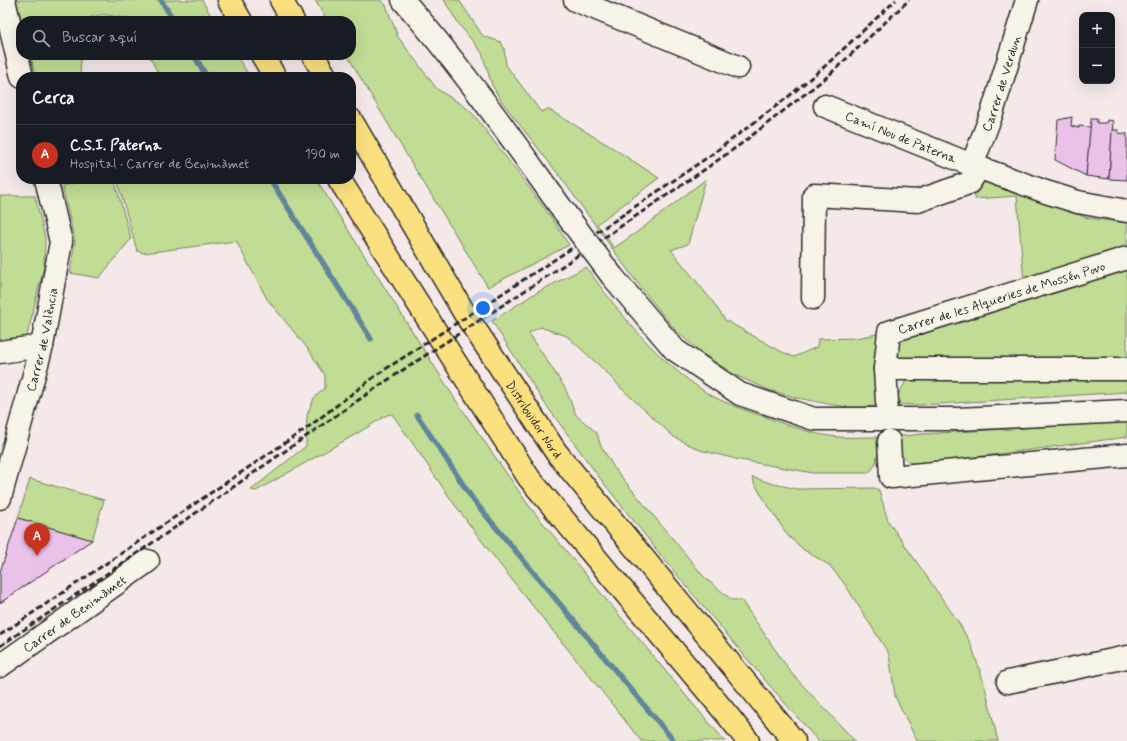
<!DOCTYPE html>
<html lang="es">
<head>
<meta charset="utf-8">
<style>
	body { margin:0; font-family:Mynerve,sans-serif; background:#242831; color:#f1f3f6 }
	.controls { position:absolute; right:12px; top:12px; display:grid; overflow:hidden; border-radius:8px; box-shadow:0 4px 16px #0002 }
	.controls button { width:36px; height:36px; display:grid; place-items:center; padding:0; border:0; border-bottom:1px solid #363941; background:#171b24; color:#f1f3f6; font:20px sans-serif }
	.you { position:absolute; left:483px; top:308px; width:14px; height:14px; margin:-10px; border:3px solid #fff; border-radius:50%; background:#1a73e8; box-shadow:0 0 0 6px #1a73e833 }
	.badge { display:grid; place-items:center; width:26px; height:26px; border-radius:50%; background:#c8321e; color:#fff; font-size:13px; font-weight:700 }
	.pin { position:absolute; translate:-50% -33px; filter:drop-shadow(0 1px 2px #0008) }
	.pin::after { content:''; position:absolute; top:21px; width:14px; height:12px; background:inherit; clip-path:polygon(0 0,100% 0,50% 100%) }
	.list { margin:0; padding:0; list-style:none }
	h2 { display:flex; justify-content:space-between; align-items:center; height:52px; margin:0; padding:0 16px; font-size:17px }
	h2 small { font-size:13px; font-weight:400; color:#9ea1a6 }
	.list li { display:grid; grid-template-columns:26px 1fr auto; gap:12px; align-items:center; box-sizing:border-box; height:60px; padding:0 16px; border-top:1px solid #363941 }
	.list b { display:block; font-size:15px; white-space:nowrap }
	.list p { margin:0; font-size:13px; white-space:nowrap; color:#9ea1a6 }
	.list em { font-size:13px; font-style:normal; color:#9ea1a6 }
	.icon { flex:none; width:22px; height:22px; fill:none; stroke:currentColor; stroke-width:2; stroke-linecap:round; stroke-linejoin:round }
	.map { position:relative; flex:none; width:1127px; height:741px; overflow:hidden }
	.search { position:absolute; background:#171b24; box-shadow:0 4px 16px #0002; left:16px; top:16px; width:340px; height:44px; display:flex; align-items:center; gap:10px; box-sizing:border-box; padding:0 14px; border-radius:16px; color:#9ea1a6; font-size:15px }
	.panel { position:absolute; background:#171b24; box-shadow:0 4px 16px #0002; left:16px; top:72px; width:340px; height:112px; border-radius:16px }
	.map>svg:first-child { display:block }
</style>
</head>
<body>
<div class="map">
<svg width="1127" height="741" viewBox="0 0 1127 741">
	<rect width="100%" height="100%" fill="#f4e9e8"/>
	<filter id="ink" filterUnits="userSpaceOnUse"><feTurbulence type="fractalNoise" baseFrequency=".025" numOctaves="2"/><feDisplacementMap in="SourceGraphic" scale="8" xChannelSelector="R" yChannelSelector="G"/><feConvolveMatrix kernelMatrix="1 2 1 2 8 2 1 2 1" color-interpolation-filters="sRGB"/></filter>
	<g filter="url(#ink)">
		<g fill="#c1dc94" stroke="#768460">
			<path d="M16 0H202L214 21H132L131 19C117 17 96 10 85 21H22Z"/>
			<path d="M315 0H380L386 5 398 37 437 89 464 106 474 115 551 217 569 245 488 287 409 159 347 55H351V21H327Z"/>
			<path d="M444 0H459L483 36 501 42 504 48 506 65 541 112 548 109 613 148 659 178 597 224 614 248 640 230 706 179 688 244 671 250 713 302 725 320 782 352 794 357 817 347 818 339 856 338 877 334 876 358 894 402 907 379 1127 375V392L921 405 893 404 856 408 834 405 797 398 769 390 735 375 703 354 676 331 635 280 562 179 502 102 492 85 482 53 458 23Z"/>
			<path d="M31 55H81L80 77H35Z"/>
			<path d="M149 55H236L250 77H160Z"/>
			<path d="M93 179H114L131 239 99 278 70 273 75 242 62 186Z"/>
			<path d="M117 179H316L455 399 529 506 687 697 725 741H641C579 661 512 584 452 501 432 472 413 443 392 414L387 415 358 433 256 491 251 490 306 446 307 415 314 398 325 388V375L308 349 267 299 236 241 144 253 137 251Z"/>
			<path d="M978 180 986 181 1017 192 1031 199 1088 218 1127 223V247L1024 284 1017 196 975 199 974 184Z"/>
			<path d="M0 196H35L45 238 44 266 27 336 0 340Z"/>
			<path d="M1127 265V358L896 360V337Z"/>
			<path d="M586 267C620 314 657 361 707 393 724 403 744 410 763 416 787 425 813 435 839 437 852 438 865 437 878 437 878 449 879 466 868 473H813L740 460 700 450 674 437 623 390 603 369 567 336 540 327 529 333 565 388 576 415 597 433 600 444 614 468 705 578 732 600H741L792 674 855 741H818L764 679 667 563 602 481 543 401 492 321 534 294Z"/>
			<path d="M1127 422V437L931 463C925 463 917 465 912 463 902 460 897 446 894 437L922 434Z"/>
			<path d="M752 477 770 483 797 489 874 488 879 490 888 521 957 620 971 644 984 683 998 741H917L895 696 889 654 844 583 829 565 804 550 788 536 755 485Z"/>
			<path d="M30 479 104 500 92 540 18 518Z"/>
		</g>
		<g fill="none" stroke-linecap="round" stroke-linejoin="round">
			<g stroke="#60869a" stroke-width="5.5">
				<path d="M161 0 174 21"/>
				<path d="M194 55 207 77"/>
				<path d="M270 179 371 339"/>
				<path d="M417 415 474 501 674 741"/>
			</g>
		</g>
		<g fill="#eac1e9" stroke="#2b2b2b">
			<path d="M1072 117 1071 126 1079 128V126L1091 127 1086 176 1055 160 1058 120Z"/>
			<path d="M1091 119H1097V123H1106L1107 120 1113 121 1109 179 1086 176Z"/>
			<path d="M1112 130H1118V133L1127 134V180L1109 179Z"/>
			<path d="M18 518 92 540 0 603V572Z"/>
		</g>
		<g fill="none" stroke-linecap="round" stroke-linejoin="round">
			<g stroke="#2b2b2b" stroke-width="25">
				<g id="minor">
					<path d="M4 0 22 77"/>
					<path d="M403 0C462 67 513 141 565 213"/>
					<path d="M575 0 738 67"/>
					<path id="s1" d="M825 106 972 165 1046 192 1078 202 1127 211"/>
					<path id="s2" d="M972 165 992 113 1027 0"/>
					<path d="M612 276 675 350 740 394 814 419H957L1127 411"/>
					<path d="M813 298 814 195 918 201 969 183 973 177 978 167"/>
					<path d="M0 352 42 346"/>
					<path d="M885 369H1127"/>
					<path id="s3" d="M887 402 885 369 889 332 1127 258"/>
					<path d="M889 441 891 477 1127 455"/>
					<path id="s4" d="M0 498 42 346 61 242 46 179"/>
					<path id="s5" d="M0 666 148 561"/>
					<path d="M1008 682 1127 657"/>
				</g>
			</g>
			<g stroke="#2b2b2b" stroke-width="25">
				<g id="highway">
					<path d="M229 0 241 21"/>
					<path d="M281 0 293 21"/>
					<path d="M262 55 275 77"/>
					<path d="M313 55 326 77"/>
					<path id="s6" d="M351 120 465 314 556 452 794 741"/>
					<path d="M339 179 529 478 729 717 748 741"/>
				</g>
			</g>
			<use href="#minor" stroke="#f7f3e8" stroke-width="22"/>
			<use href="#highway" stroke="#fbe080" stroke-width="22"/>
			<g stroke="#2b2b2b" stroke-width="3" stroke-dasharray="6 3" stroke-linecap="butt">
				<path d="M0 635 307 428 378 374 614 221 711 155 788 97 824 67 896 0"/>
				<path d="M0 646 167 533 383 383 546 277 701 172 741 144 828 76 909 0"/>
			</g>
			<g stroke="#2b2b2b" stroke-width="25" stroke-linecap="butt">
				<path id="minor-bridge" d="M565 213 612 276"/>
			</g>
			<use href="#minor-bridge" stroke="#f7f3e8" stroke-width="22"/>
		</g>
	</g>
	<g text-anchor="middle" stroke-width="4" stroke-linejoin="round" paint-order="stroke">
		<g font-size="13" fill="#2b2b2b" stroke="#f7f3e8">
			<text dy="5" stroke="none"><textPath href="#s2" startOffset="87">Carrer de Verdun</textPath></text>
			<text dy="5" stroke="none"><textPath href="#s1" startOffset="82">Camí Nou de Paterna</textPath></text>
			<text dy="5" stroke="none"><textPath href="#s3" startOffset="188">Carrer de les Alqueries de Mossén Povo</textPath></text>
			<text dy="5" stroke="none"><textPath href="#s4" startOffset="164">Carrer de València</textPath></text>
			<text dy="5" stroke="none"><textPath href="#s6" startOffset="351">Distribuïdor Nord</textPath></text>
			<text dy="5" stroke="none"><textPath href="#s5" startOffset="91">Carrer de Benimàmet</textPath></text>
		</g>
	</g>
</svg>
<div class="controls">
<button>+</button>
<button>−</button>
</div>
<div class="you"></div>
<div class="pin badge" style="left:37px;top:556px">A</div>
<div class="search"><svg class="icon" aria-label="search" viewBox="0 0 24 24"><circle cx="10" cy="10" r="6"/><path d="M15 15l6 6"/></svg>Buscar aquí</div>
<section class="panel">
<h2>Cerca<small></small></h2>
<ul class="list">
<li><span class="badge">A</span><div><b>C.S.I. Paterna</b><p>Hospital · Carrer de Benimàmet</p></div><em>190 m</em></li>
</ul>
</section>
</div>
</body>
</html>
